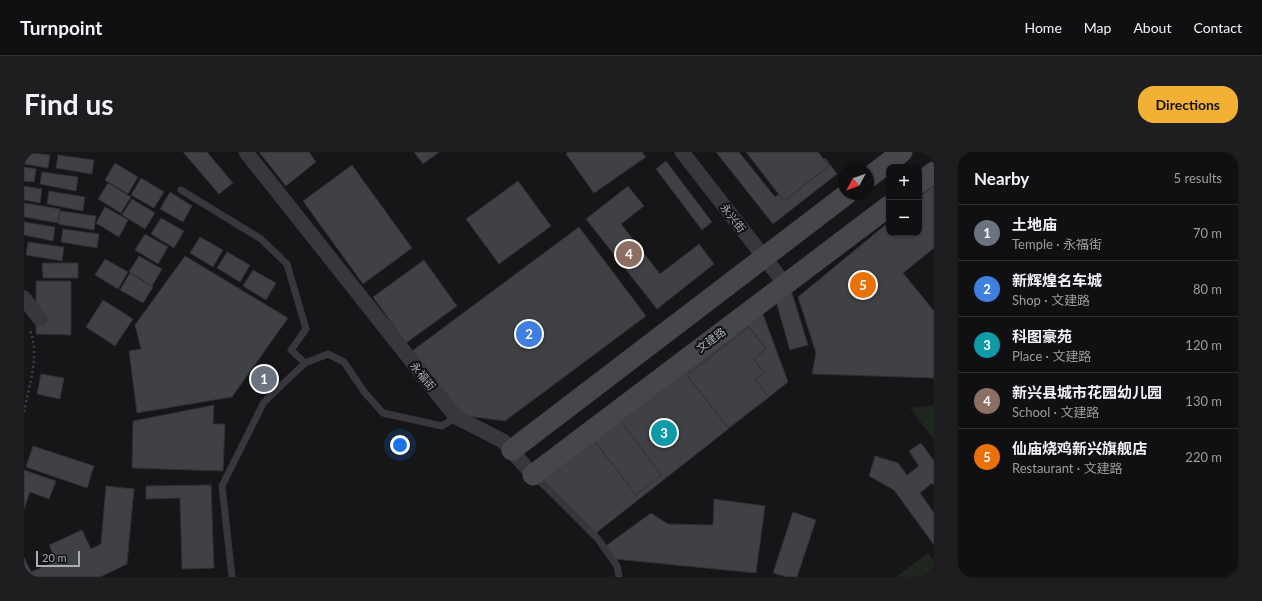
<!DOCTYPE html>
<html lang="en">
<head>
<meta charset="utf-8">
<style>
	body { margin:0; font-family:Lato,"Noto Sans SC",sans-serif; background:#1e1e20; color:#f1f3f6 }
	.controls { position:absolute; right:12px; top:12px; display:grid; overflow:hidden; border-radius:8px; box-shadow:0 1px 3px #0004 }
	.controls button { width:36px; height:36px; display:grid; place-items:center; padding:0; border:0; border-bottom:1px solid #303032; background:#101012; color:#f1f3f6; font:20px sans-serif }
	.compass { position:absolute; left:814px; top:12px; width:36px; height:36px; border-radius:50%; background:#101012; box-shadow:0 1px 3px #0004; rotate:229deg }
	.scale { position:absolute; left:12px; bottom:10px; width:44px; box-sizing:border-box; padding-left:4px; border:2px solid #a8adb8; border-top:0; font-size:11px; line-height:14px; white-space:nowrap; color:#a8adb8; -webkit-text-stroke:3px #111113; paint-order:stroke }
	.you { position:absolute; left:376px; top:293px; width:14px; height:14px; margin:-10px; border:3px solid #fff; border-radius:50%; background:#1a73e8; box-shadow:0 0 0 6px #1a73e833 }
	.badge { display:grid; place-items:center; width:26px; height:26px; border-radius:50%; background:#f2b134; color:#fff; font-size:13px; font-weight:700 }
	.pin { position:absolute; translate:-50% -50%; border:2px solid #fff; box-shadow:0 1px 4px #0006 }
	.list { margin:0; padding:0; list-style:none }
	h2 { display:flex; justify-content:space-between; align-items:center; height:52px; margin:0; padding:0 16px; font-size:17px }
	h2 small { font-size:13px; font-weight:400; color:#9c9d9f }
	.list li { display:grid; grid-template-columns:26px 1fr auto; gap:12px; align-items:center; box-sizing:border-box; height:56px; padding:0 16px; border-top:1px solid #303032 }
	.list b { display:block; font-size:15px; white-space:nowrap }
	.list p { margin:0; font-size:13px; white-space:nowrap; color:#9c9d9f }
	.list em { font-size:13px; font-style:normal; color:#9c9d9f }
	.map { position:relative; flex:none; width:910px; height:425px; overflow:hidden; border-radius:16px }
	header { display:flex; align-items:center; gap:24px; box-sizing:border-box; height:56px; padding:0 20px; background:#101012; border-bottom:1px solid #303032 }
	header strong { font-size:19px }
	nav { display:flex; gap:22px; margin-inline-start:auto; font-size:14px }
	.intro { display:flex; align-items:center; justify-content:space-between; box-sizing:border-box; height:96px; padding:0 24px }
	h1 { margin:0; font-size:28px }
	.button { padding:10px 18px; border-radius:16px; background:#f2b134; color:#111; font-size:14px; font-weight:700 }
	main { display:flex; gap:24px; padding:0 24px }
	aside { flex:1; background:#101012; border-radius:16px; box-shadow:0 1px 3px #0004 }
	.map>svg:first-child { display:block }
</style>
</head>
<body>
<header>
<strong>Turnpoint</strong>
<nav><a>Home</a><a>Map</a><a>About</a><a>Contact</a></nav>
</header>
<div class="intro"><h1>Find us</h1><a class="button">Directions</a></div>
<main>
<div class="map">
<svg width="910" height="425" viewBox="0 0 910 425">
	<rect width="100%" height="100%" fill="#161618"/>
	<g fill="#1e261f">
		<path d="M910 253V288L886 256Z"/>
		<path d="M904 401 910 409V425H872Z"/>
	</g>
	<g fill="#404145" stroke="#303034">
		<path d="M0 0 26 3 24 16 0 12Z"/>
		<path d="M159 0H183L209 31 195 42Z"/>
		<path d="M235 0H285L292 10 262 34Z"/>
		<path d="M390 0H415L399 12Z"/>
		<path d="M544 0H618L622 5 570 41 542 2Z"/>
		<path d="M692 0H715L751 45 801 6 813 22 749 72Z"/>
		<path d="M722 0H794L805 14 760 49Z"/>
		<path d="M34 3 70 8 68 22 32 16Z"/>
		<path d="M642 9 688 70 678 78 632 17Z"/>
		<path d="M91 11 114 25 104 42 81 28Z"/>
		<path d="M328 13 388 96 339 132 279 49Z"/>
		<path d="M0 15 12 17 10 30 0 29Z"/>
		<path d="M18 20 54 25 52 39 16 32Z"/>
		<path d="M117 26 140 40 130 56 107 43Z"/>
		<path d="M494 29 527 74 475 112 442 67Z"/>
		<path d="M84 31 107 45 97 61 74 47Z"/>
		<path d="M910 33V96L879 121 910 159V226L788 222 792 201 774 145 865 70V81H895V45Z"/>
		<path d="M0 34 18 37 16 51 0 48Z"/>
		<path d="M604 34 620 54 597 72 636 122 675 92 690 112 633 157 562 67Z"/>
		<path d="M25 39 61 45 59 59 23 52Z"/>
		<path d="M146 40 168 54 159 70 136 57Z"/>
		<path d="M108 47 131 61 121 77 98 63Z"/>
		<path d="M0 51 36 57 34 71 0 65Z"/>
		<path d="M81 55 104 68 95 85 72 71Z"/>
		<path d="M36 59 72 64 70 78 34 72Z"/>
		<path d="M137 66 160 79 150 96 127 82Z"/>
		<path d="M0 70 31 75 29 89 0 83Z"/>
		<path d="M555 75 622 164 481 269 436 263 388 199Z"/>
		<path d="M39 77 75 82 73 96 37 90Z"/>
		<path d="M121 82 144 95 134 112 111 98Z"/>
		<path d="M176 85 199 98 189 115 166 101Z"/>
		<path d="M4 90 40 95 38 109 2 103Z"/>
		<path d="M203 100 226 113 216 130 193 116Z"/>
		<path d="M115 104 138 117 128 134 105 120Z"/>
		<path d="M161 104 264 166 208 245 113 261 105 199 117 197 111 173Z"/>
		<path d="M81 107 104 120 94 137 71 123Z"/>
		<path d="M400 108 433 154 382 191 349 145Z"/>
		<path d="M18 111H54V126H19Z"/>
		<path d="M229 118 252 131 242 148 219 134Z"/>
		<path d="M106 121 129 135 119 151 96 138Z"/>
		<path d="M12 129H47V183L12 182Z"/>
		<path d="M768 141 784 193 766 198 751 146Z"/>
		<path d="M79 148 109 167 91 194 62 175Z"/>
		<path d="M739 162 764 230 572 381 514 332Z"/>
		<path d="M725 175 742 197 730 207 740 221 731 227 745 245 704 276 663 223Z"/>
		<path d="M17 222 40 226 36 247 13 242Z"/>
		<path d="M190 253 189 272H201L199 319 108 316 109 269Z"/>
		<path d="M596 268 637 323 612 343 570 288Z"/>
		<path d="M897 291 910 309V334L908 331 896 341 910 361V393L870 338 845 324 851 304 874 311 883 323 895 314 885 299Z"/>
		<path d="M9 294 70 314 63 336 2 315Z"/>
		<path d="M0 318 32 329 25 347 6 340 0 357Z"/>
		<path d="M187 333 190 416 158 417 156 346 122 347V334Z"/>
		<path d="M82 334 110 337 103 412 76 425H0V405L7 420 32 409 25 393 58 378 67 397 77 392Z"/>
		<path d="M690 347 741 354 732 421 591 407 579 396 627 361 644 372 689 373Z"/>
		<path d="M769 360 792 368 773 425H763L749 421Z"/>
	</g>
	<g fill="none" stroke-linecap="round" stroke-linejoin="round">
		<path stroke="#3d3f44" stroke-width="2.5" stroke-dasharray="2 3" stroke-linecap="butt" d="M0 260C5 233 16 204 6 178"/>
		<g stroke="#37383d" stroke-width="7">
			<path d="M157 38 237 87 263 112 282 177 267 198 281 211"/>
			<path d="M511 324 574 387 593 414 595 425"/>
			<path d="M208 425 198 334 240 250 281 211 304 202 320 210 341 241 359 261 418 274 432 265"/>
		</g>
		<g stroke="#37383d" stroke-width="15">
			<path d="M222 0 432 265 479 289 509 323"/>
			<path d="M658 0 761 132"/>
			<path d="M0 146 16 167"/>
		</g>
		<g stroke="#45474d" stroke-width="21">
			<path d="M844 26 878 0"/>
			<path d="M895 31 910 20"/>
			<path d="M488 298 823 42"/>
			<path d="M509 323 865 54"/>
		</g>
	</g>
	<g text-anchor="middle" stroke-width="4" stroke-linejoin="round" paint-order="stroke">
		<g font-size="11" fill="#a8adb8" stroke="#111113">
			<text transform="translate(709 66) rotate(52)" y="4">永兴街</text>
			<text transform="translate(687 188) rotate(-37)" y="4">文建路</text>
			<text transform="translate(399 224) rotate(51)" y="4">永福街</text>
		</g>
	</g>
</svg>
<div class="controls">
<button>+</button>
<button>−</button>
</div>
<svg class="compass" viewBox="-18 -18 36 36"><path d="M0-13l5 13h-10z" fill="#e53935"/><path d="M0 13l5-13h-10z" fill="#9c9d9f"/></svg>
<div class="scale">20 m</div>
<div class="you"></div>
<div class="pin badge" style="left:240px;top:227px;background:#6b7280">1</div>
<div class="pin badge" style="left:505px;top:182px;background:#3f7fe0">2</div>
<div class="pin badge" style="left:640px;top:281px;background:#0f9aa8">3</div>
<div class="pin badge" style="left:605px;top:102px;background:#8d6e63">4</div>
<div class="pin badge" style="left:839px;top:133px;background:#e8710a">5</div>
</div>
<aside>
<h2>Nearby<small>5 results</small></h2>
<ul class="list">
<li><span class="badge" style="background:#6b7280">1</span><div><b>土地庙</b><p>Temple · 永福街</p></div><em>70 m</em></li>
<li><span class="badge" style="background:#3f7fe0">2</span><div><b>新辉煌名车城</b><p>Shop · 文建路</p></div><em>80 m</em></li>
<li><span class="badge" style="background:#0f9aa8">3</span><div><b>科图豪苑</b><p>Place · 文建路</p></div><em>120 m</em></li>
<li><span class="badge" style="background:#8d6e63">4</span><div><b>新兴县城市花园幼儿园</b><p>School · 文建路</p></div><em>130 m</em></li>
<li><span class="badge" style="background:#e8710a">5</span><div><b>仙庙烧鸡新兴旗舰店</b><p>Restaurant · 文建路</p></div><em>220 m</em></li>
</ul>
</aside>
</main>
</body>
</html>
